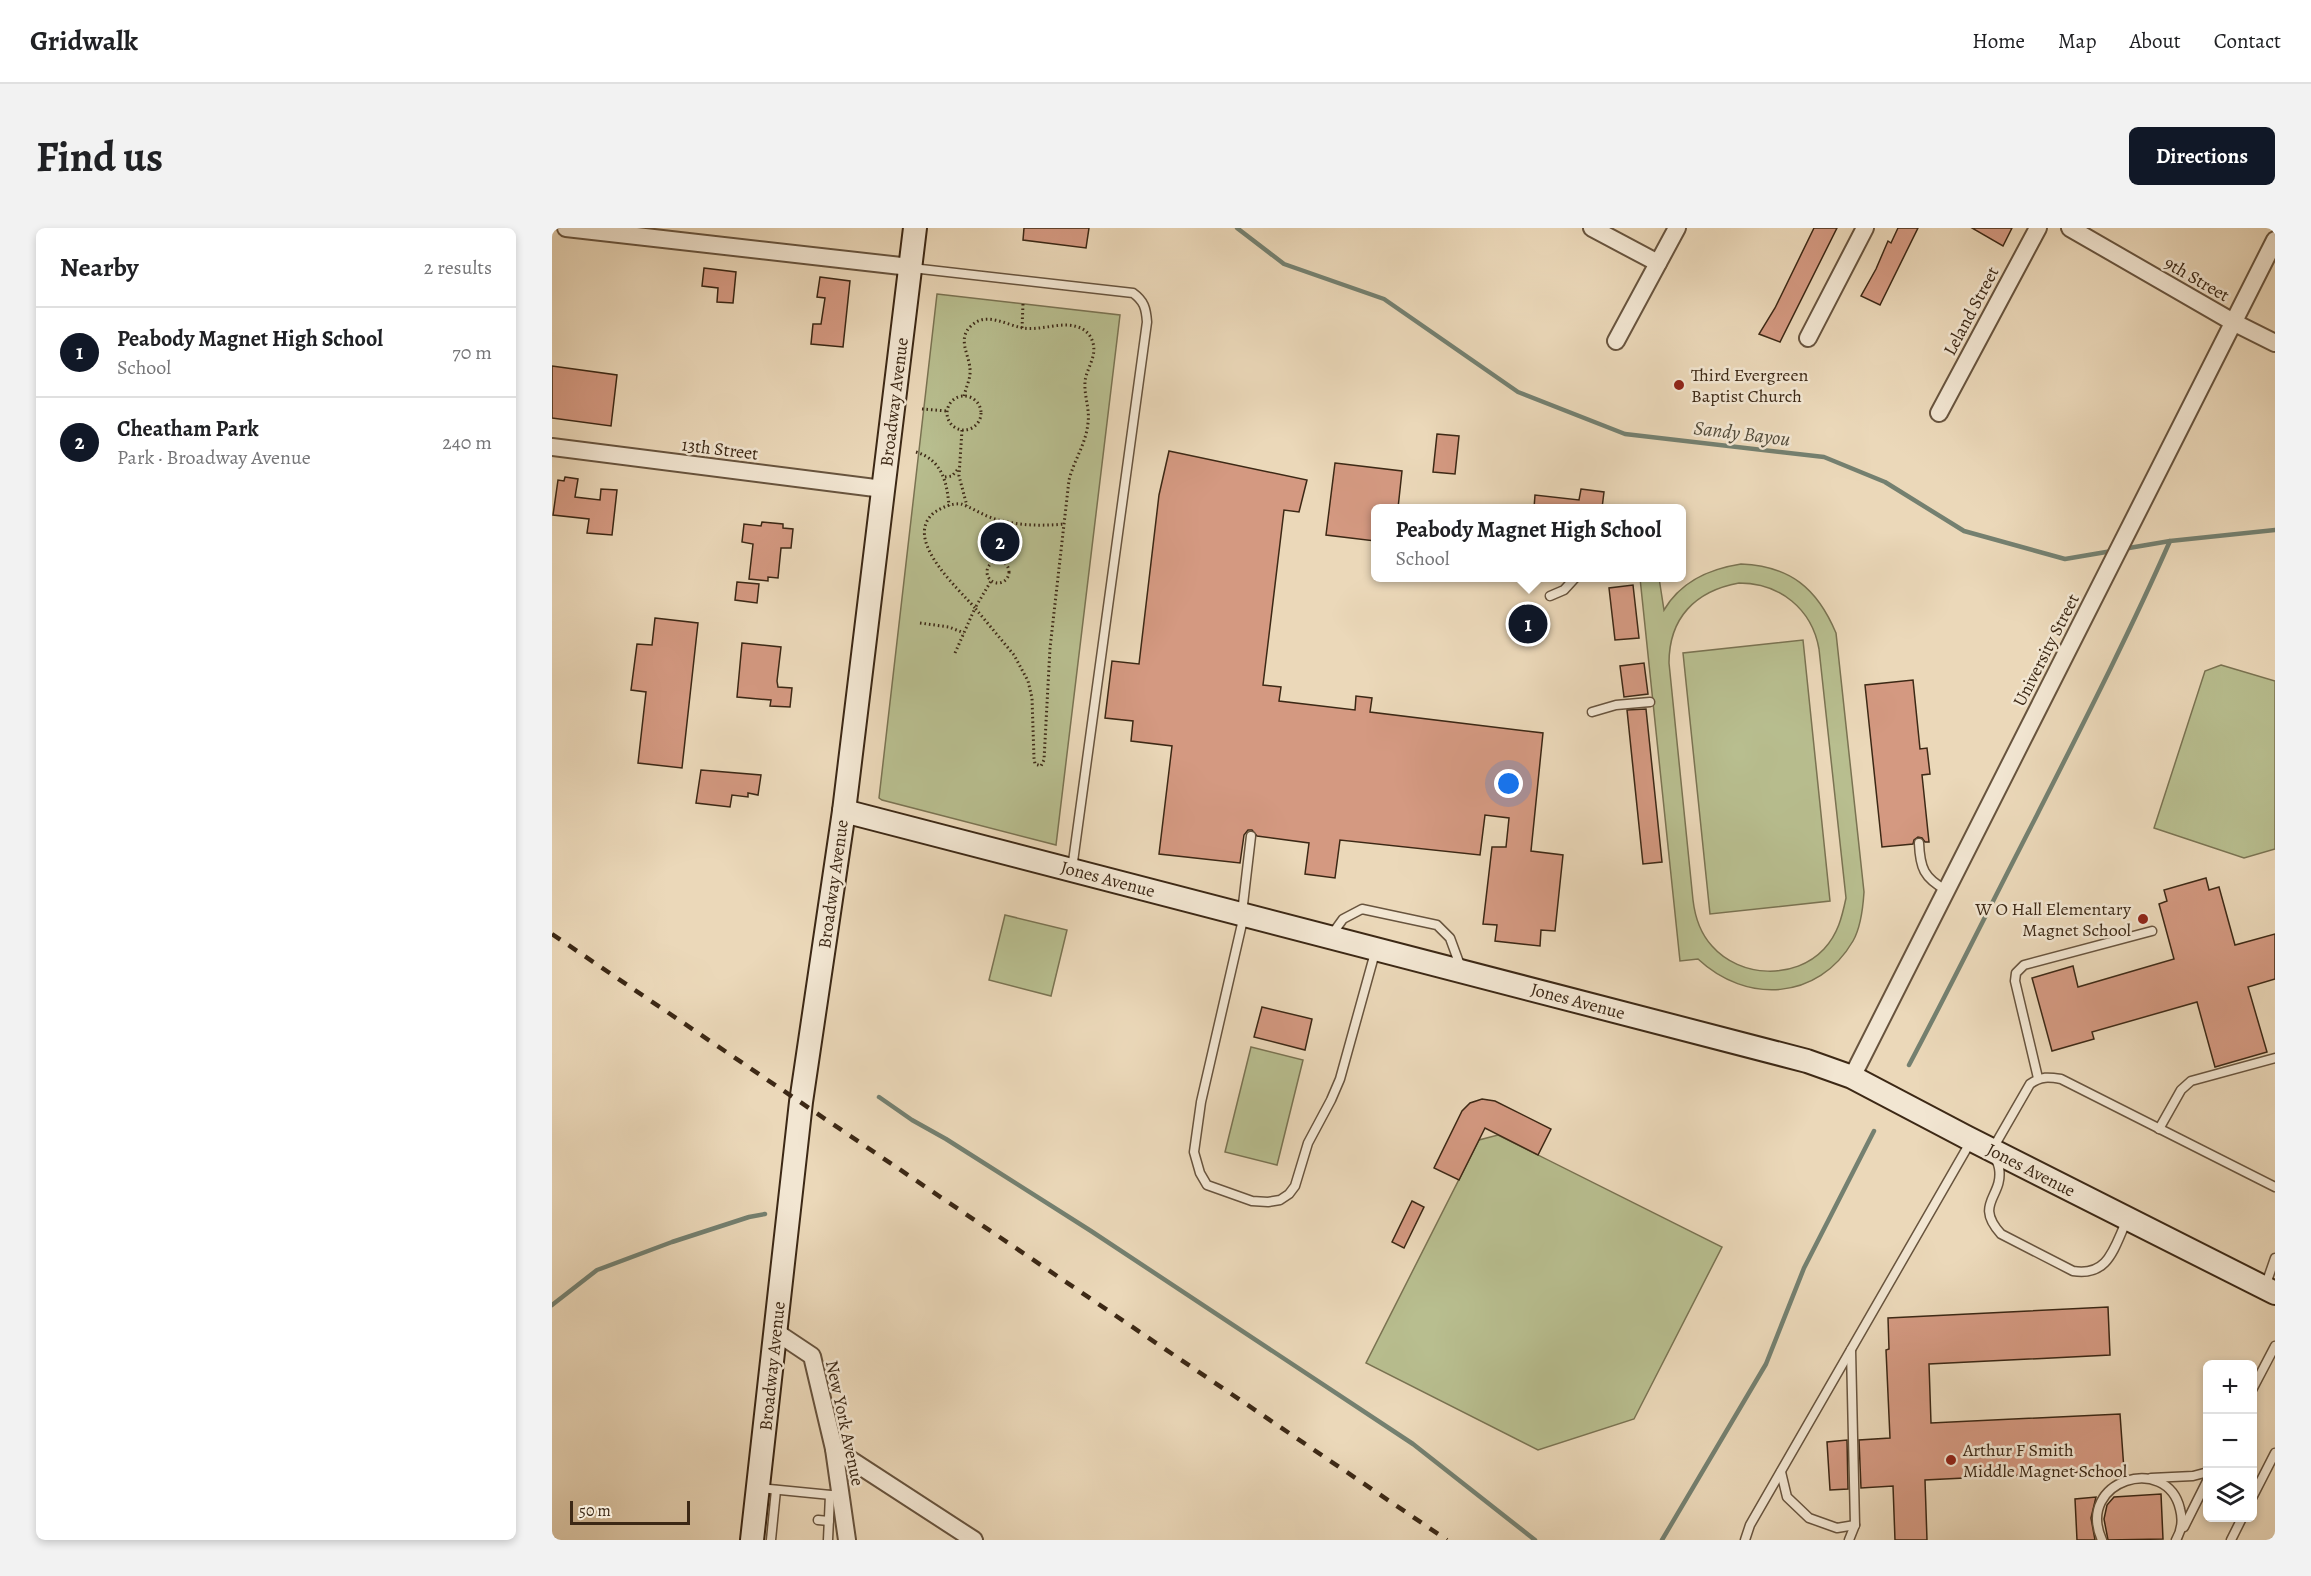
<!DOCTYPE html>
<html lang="en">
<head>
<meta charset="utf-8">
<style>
	body { margin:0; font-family:Alegreya,serif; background:#f2f2f2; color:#202124 }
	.controls { position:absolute; right:18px; bottom:18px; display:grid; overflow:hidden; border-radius:9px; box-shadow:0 3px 9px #0003 }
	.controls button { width:54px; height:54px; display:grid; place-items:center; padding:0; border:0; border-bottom:2px solid #e0e0e0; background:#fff; color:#202124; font:30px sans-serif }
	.scale { position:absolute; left:18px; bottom:15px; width:120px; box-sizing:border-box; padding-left:6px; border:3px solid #3c2815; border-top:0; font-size:16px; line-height:21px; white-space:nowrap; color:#3c2815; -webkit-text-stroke:4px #f2e6d2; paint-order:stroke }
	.you { position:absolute; left:957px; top:556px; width:21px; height:21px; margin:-15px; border:4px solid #fff; border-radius:50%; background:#1a73e8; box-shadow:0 0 0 9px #1a73e833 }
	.badge { display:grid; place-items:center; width:39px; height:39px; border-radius:50%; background:#111827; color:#fff; font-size:20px; font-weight:700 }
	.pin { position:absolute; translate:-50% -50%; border:3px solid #fff; box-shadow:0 2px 6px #0006 }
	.popup { position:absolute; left:819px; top:276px; width:315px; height:78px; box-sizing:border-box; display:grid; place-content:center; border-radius:9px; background:#fff; filter:drop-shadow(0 2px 4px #0005); font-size:20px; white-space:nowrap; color:#757577 }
	.popup b { font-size:22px; color:#202124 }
	.popup::after { content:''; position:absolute; left:50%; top:100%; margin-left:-12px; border:12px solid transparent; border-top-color:#fff }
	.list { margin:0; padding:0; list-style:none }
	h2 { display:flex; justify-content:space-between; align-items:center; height:78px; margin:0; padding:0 24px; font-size:26px }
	h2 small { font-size:20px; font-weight:400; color:#757577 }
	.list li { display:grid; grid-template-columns:39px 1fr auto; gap:18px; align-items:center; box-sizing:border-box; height:90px; padding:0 24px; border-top:2px solid #e0e0e0 }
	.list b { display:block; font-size:22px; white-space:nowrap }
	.list p { margin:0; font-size:20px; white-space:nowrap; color:#757577 }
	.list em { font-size:20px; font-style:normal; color:#757577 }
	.icon { flex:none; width:33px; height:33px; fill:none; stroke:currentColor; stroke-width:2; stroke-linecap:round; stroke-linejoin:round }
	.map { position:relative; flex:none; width:1723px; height:1312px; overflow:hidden; border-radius:9px }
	header { display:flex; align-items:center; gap:36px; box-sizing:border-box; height:84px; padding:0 30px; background:#fff; border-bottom:2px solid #e0e0e0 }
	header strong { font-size:28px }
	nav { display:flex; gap:33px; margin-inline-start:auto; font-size:21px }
	.intro { display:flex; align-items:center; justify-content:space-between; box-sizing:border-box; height:144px; padding:0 36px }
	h1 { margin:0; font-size:42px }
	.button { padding:15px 27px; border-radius:9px; background:#111827; color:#fff; font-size:21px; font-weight:700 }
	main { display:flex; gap:36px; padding:0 36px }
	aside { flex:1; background:#fff; border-radius:9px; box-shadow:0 3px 9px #0003 }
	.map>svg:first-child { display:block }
</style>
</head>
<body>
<header>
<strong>Gridwalk</strong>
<nav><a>Home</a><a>Map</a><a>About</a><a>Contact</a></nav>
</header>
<div class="intro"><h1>Find us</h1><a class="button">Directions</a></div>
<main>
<aside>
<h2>Nearby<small>2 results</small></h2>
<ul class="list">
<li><span class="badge">1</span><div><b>Peabody Magnet High School</b><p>School</p></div><em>70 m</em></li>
<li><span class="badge">2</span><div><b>Cheatham Park</b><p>Park · Broadway Avenue</p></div><em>240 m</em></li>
</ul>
</aside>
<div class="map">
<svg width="1723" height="1312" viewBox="0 0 1723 1312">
	<rect width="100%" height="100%" fill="#ebd8b9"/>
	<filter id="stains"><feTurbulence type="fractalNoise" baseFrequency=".00333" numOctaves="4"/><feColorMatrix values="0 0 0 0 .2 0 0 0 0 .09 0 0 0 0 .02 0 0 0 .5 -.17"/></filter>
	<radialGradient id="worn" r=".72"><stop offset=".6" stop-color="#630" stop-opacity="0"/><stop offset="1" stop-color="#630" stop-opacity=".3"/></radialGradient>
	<g fill="#b8be8f" stroke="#7a7352" stroke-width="1.5" fill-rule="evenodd">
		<path d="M385 66 568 87 504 617 330 572 327 570Z"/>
		<path d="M1189 336C1238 338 1265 360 1284 405L1312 664C1311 680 1309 699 1301 713 1266 773 1194 776 1146 731L1128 733 1088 350H1107L1112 382C1129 353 1157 341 1189 336ZM1187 355C1228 355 1260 381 1267 421L1294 670C1290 689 1286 706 1272 721 1243 752 1188 750 1160 718 1148 705 1143 689 1141 672L1117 435C1117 390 1143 363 1187 355Z"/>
		<path d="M1251 412 1278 673 1158 686 1131 425Z"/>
		<path d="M1669 437 1723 453V621L1692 630 1602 600 1653 443Z"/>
		<path d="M453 687 515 702 499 768 437 752Z"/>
		<path d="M699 819 751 832 725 937 673 924Z"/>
		<path d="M946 907 1170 1019 1082 1191 986 1222 814 1135 927 912Z"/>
	</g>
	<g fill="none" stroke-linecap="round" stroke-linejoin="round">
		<g stroke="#748070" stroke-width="4.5">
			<path d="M685 0 732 36 832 71 966 164 1073 206 1272 229 1333 254 1412 303 1513 331 1560 323"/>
			<path d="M1571 321 1618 313 1723 302"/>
			<path d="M1357 837C1401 754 1442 670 1485 587 1531 496 1577 406 1618 313"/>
			<path d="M327 869 360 892 394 911 539 1003 861 1216 983 1312"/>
			<path d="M0 1077 45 1042 120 1014 197 989 213 986"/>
			<path d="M1110 1312 1214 1136 1252 1040 1322 903"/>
		</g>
	</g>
	<g fill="#d49981" stroke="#3c2815" stroke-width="1.5">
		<path d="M472 0H537L534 20 471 12Z"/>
		<path d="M1262 0H1285L1228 114 1207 106 1223 80Z"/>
		<path d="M1346 0H1366L1328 77 1309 68 1324 41 1336 13 1339 15Z"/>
		<path d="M1420 0H1460L1451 18Z"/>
		<path d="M152 40 184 44 181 75 165 74 166 60 150 58Z"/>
		<path d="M268 49 298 53 291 119 259 116 261 96H269L273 70 265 69Z"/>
		<path d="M0 138 65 147 59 198 0 190Z"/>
		<path d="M885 206 907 208 903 246 881 244Z"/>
		<path d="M617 223 755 252 747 284 732 282 711 457 729 459 727 473 803 482 804 468 820 470 818 484 991 505 979 623 1011 627 1003 703 989 702 988 718 943 713 945 697 931 696 940 619H954L957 590 933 587 928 627 788 612 783 650 753 646 757 615 705 608 700 602H696L692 607 688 635 607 626 620 518 579 513 581 493 553 490 560 433 587 436 607 267Z"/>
		<path d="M783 235 850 243 846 280H823V313L774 307Z"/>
		<path d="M13 249 26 251 23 269 48 272 49 261 65 262 60 307 35 305 37 291 1 287 6 252 12 253Z"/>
		<path d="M1029 261 1052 264 1050 280H982L983 267 1027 272Z"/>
		<path d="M210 294 231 296V300L241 301 239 320H229L226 350 216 349V353L197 351 201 316 190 314 192 296 209 298Z"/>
		<path d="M185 354 207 356 205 375 183 372Z"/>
		<path d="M1081 357 1087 410 1063 412 1057 360Z"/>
		<path d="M103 390 146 395 130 540 86 535 94 464 79 462 85 416 100 417Z"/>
		<path d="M190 415 229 419 225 453 226 459 240 460 238 479 218 478 219 472 185 469Z"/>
		<path d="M1092 435 1096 466 1072 469 1068 438Z"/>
		<path d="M1361 452 1368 521 1375 520 1378 546 1370 547 1377 614H1373L1370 610 1366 609 1362 612 1361 616 1330 619 1313 457Z"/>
		<path d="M1094 481 1110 634 1091 636 1075 482Z"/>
		<path d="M149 542 209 547 206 567 196 565V569L180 567 178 579 144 575Z"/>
		<path d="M1654 650 1657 662 1667 659 1683 717 1723 706V751L1696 759 1715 824 1663 839 1645 774 1540 804 1542 811 1500 823 1480 750 1521 738 1526 759 1622 731 1607 676 1615 673 1612 662Z"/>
		<path d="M710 779 760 791 753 822 702 809Z"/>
		<path d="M930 871 943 873 999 901 986 927 933 900 907 952 882 940 910 883 918 875Z"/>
		<path d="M860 973 872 979 852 1020 840 1014Z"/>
		<path d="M1556 1079 1558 1127 1377 1136 1379 1195 1568 1186 1572 1242 1373 1252 1375 1312H1343L1341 1258 1309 1260 1307 1212 1338 1210 1334 1122 1337 1121 1336 1090Z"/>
		<path d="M1295 1212 1296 1261 1278 1262 1275 1214Z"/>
		<path d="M1609 1266 1611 1311 1556 1312 1552 1291 1555 1277 1562 1269Z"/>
		<path d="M1544 1269 1539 1290 1543 1312H1525L1523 1271Z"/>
	</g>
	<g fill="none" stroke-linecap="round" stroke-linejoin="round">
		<g stroke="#68543e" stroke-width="11">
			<g id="lane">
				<path d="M360 40 581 65C592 73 594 80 595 94L520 641"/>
				<path d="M998 368 1012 362 1023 350"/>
				<path d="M1040 484 1064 477 1098 474"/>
				<path d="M1367 615C1368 640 1372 650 1394 662"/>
				<path d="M690 685 699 608"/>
				<path d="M692 687 649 874 642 924 648 945 655 957 700 973 716 974 728 972 737 966 743 958 756 915 779 872 788 851 824 721"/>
				<path d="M778 709 791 691 810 681 885 697 898 710 909 740"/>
				<path d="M1486 850 1463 753 1464 745 1472 737 1600 703"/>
				<path d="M1607 901 1629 862 1639 853 1723 830"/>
				<path d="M1575 992C1562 1019 1557 1049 1521 1043L1449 1006C1421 975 1452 969 1447 940 1446 934 1442 928 1440 922L1478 856C1489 848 1497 849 1509 851L1723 959"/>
				<path d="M1713 1059 1723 1030"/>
				<path d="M1700 1162 1723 1118"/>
				<path d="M1229 1244 1235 1269 1257 1290 1285 1300 1303 1297"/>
				<path d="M1599 1250 1641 1248 1656 1244"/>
				<path d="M207 1260 289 1268"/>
				<path d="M1700 1270 1723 1225"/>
				<path d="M266 1292 277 1293"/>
				<path d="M1632 1299 1656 1251"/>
				<path d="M219 1312 224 1262"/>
				<path d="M276 1312 278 1267"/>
				<path d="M1193 1312 1198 1297 1419 913"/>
				<path d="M1297 1312 1303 1297 1299 1122"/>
				<path d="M1550 1312C1523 1252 1615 1225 1628 1281 1631 1292 1630 1302 1624 1312"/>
				<path d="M1679 1312 1690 1290"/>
			</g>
		</g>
		<g stroke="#68543e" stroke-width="20">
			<g id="street">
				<path d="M14 0 358 39"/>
				<path d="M1040 0 1106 35"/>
				<path d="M1518 0 1681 94 1723 115"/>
				<path d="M1256 110 1313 0"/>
				<path d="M1064 113 1125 0"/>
				<path d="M1387 185 1486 0"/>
				<path d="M0 219 331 261"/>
				<path d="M1300 849 1723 12"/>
				<path d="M224 1104 260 1128 282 1221 295 1312"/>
				<path d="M282 1221 422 1312"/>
			</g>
		</g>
		<g stroke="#3c2815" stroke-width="26">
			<g id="secondary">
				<path d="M292 583 1255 833 1300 849 1414 909 1723 1065"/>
				<path d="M200 1312 249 874 292 583 363 0"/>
			</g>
		</g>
		<g stroke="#3c2815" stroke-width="3" stroke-dasharray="1.5 3" stroke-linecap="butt">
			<path d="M470 100 471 76"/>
			<circle cx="412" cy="185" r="17"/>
			<path d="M412 168C414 159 419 150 418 141 417 126 405 111 419 98 434 83 454 97 471 100 489 103 509 93 526 99 533 101 539 107 541 115 545 129 534 141 533 154 532 168 538 181 536 195 534 216 522 232 517 252L498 420 492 532 489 538 483 536 482 530 480 470 476 453 462 427 423 380 439 353"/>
			<path d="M370 181 395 183"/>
			<path d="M410 202 407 248 415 278"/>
			<path d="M364 224C390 232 395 254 397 278"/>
			<path d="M393 249 400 248 406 241"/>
			<circle cx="446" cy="344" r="11"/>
			<path d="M368 395 397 399 412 405"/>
			<path d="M403 425 423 380C406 360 349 310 383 284 391 279 400 275 409 276 419 279 432 288 443 291 466 298 490 298 513 296"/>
		</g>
		<use href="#lane" stroke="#f2e6d2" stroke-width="8"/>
		<use href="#street" stroke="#f2e6d2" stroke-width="16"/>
		<use href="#secondary" stroke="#f2e6d2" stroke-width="22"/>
		<path stroke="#3c2815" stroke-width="4.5" stroke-dasharray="10 10" stroke-linecap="butt" d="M0 706 895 1312"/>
	</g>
	<g fill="#8f2418" stroke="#f2e6d2" stroke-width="2">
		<circle cx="1127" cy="157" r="6"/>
		<circle cx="1591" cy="691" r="6"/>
		<circle cx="1399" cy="1232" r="6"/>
	</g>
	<g text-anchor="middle" stroke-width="5" stroke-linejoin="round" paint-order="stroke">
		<g font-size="18" fill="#3c2815" stroke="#f2e6d2">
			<text transform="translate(1645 51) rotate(30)" y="6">9th Street</text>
			<text transform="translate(1419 83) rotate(-62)" y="6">Leland Street</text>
			<text transform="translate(342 174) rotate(-83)" y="6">Broadway Avenue</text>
			<text transform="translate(168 221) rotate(7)" y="6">13th Street</text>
			<text transform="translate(1494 422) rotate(-63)" y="6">University Street</text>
			<text transform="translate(556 651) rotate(15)" y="6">Jones Avenue</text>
			<text transform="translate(281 656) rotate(-82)" y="6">Broadway Avenue</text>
			<text transform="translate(1026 773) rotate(15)" y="6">Jones Avenue</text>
			<text transform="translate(1479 942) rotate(27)" y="6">Jones Avenue</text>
			<text transform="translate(220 1138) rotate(-84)" y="6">Broadway Avenue</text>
			<text transform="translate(293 1195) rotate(78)" y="6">New York Avenue</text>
		</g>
		<g font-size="18" fill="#3c2815" stroke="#f2e6d2" text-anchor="start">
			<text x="1139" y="153">Third Evergreen<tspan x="1139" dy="21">Baptist Church</tspan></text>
			<text x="1579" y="687" text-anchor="end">W O Hall Elementary<tspan x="1579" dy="21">Magnet School</tspan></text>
			<text x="1411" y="1228">Arthur F Smith<tspan x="1411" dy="21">Middle Magnet School</tspan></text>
		</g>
		<g font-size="20" font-style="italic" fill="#534c3b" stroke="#f2e6d2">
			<text transform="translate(1190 205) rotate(7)" y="7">Sandy Bayou</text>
		</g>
	</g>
	<rect width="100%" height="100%" filter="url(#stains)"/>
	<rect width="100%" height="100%" fill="url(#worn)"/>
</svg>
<div class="controls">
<button>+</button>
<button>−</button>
<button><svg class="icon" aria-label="layers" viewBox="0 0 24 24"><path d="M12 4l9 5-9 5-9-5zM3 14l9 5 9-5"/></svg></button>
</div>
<div class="scale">50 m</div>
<div class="you"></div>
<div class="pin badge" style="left:976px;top:396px">1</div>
<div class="popup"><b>Peabody Magnet High School</b>School</div>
<div class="pin badge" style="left:448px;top:314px">2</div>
</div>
</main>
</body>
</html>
